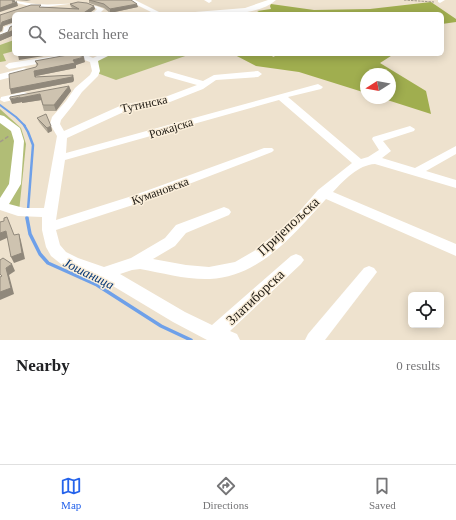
<!DOCTYPE html>
<html lang="en">
<head>
<meta charset="utf-8">
<style>
	body { margin:0; font-family:"Times New Roman",serif; background:#f6f6f6; color:#202124 }
	.controls { position:absolute; right:12px; bottom:12px; display:grid; overflow:hidden; border-radius:6px; box-shadow:0 2px 10px #0003 }
	.controls button { width:36px; height:36px; display:grid; place-items:center; padding:0; border:0; border-bottom:1px solid #e0e0e0; background:#fff; color:#202124; font:20px sans-serif }
	.compass { position:absolute; left:360px; top:68px; width:36px; height:36px; border-radius:50%; background:#fff; box-shadow:0 2px 10px #0003; rotate:259deg }
	.list { margin:0; padding:0; list-style:none }
	h2 { display:flex; justify-content:space-between; align-items:center; height:52px; margin:0; padding:0 16px; font-size:17px }
	h2 small { font-size:13px; font-weight:400; color:#757577 }
	.icon { flex:none; width:22px; height:22px; fill:none; stroke:currentColor; stroke-width:2; stroke-linecap:round; stroke-linejoin:round }
	.map { position:relative; flex:none; width:456px; height:340px; overflow:hidden }
	.search { position:absolute; background:#fff; box-shadow:0 2px 10px #0003; left:12px; right:12px; top:12px; height:44px; display:flex; align-items:center; gap:10px; box-sizing:border-box; padding:0 14px; border-radius:6px; color:#757577; font-size:15px }
	.sheet { height:124px; background:#fff }
	nav { display:flex; justify-content:space-around; align-items:center; box-sizing:border-box; height:56px; border-top:1px solid #e0e0e0; background:#fff; font-size:11px; color:#757577 }
	nav a { display:grid; justify-items:center; gap:2px }
	nav .on { color:#2563eb }
	.map>svg:first-child { display:block }
</style>
</head>
<body>
<div class="map">
<svg width="456" height="340" viewBox="0 0 456 340">
	<rect width="100%" height="100%" fill="#eee2ce"/>
	<g fill="#b1bd76">
		<path d="M14 40V51L3 54 6 61 0 62V45Z"/>
		<path d="M110 54H191L116 80 97 73V60Z"/>
		<path d="M0 109 21 128 26 144 19 212 0 205Z"/>
	</g>
	<g fill="#a0ae4f">
		<path d="M431 2 456 19V22L442 24V14H263L257 11 271 9 270 6 271 4 314 10 370 9Z"/>
		<path d="M233 54H267L274 57 276 54H394L380 63 426 91 431 114 381 98H390V74H366V93L299 72 256 66Z"/>
	</g>
	<g fill="none" stroke-linecap="round" stroke-linejoin="round">
		<path stroke="#6ea0e9" stroke-width="2" d="M0 105 16 117 25 126"/>
		<g stroke="#6ea0e9" stroke-width="2.5">
			<path d="M24 125 28 132 33 145 28 210"/>
			<path d="M27 215V219"/>
		</g>
		<path stroke="#6ea0e9" stroke-width="3.5" d="M27 218 30 234 40 254 48 263 97 285 161 326 191 340"/>
		<path stroke="#a2998a" stroke-width="1" stroke-dasharray="2.5 1" stroke-linecap="butt" d="M404 0 434 2"/>
		<path stroke="#a2998a" stroke-width="1.5" stroke-dasharray="4 2" stroke-linecap="butt" d="M0 142 9 136"/>
		<g fill="#fff" fill-rule="evenodd">
			<path d="M5 0C16 0 25 3 36 4 60 6 84 0 104 9L99 14H92L97 9 84 2 37 8Z"/>
			<path d="M127 0H135L163 14H155Z"/>
			<path d="M204 0H211L212 1 209 3Z"/>
			<path d="M268 0H276C257 17 216 14 192 14L195 12 245 8Z"/>
			<path d="M438 0H445L440 3 438 2Z"/>
			<path d="M14 23V28L10 30 9 35 0 38V33L3 32 4 27Z"/>
			<path d="M68 54H84L93 58 101 54H112L98 61 100 71 98 76 82 92 73 105 61 120 60 124 64 131 122 105 165 97 197 85 165 76 164 74 165 72 168 71 203 81 214 75 258 71 262 74 258 77 216 80 203 89 170 102 128 110 67 138 66 153 318 84 323 87 321 89 288 97 361 159 368 157 379 150 372 139 373 137 410 126 415 129 414 131 383 141 391 151 382 158 415 168 456 146V154L426 171 456 180V188L375 164C358 165 344 180 333 192L456 244V256L326 199C295 233 260 277 210 279 187 280 163 273 140 269L132 270 120 274 185 312 212 325 291 256 296 254 301 256 304 260 301 264 230 331 237 334 240 340H207L173 322 108 283 61 264 51 256 46 247 42 230V217L18 216 0 210V198L9 184 14 141 11 131 0 123V115L4 116 20 128 24 141 21 184 9 204 24 208H44L57 136 50 124 52 117 66 101 75 88 90 75 92 71 90 62 76 57 9 69 5 66 9 63ZM279 100 352 163 318 190 298 213 274 235 254 251 235 262 209 267 186 265 153 259 175 246 186 233 229 215 231 212 229 209 224 207 176 225 165 238 131 258 104 267 78 258 66 252 60 245 56 230 142 202 272 152 274 150 272 148H264L132 196 56 220 65 160Z"/>
			<path d="M24 68 27 69 28 71 27 73 0 80V74Z"/>
			<path d="M24 92 27 93 29 95 27 97 4 102 0 100 1 97Z"/>
			<path d="M369 266 374 268 377 272 374 276 325 340H305L308 334 364 268Z"/>
		</g>
	</g>
	<g fill="#b1a897">
		<path d="M15 0H31L27 1Z"/>
		<path d="M89 0 138 7 110 13 104 8 89 3Z"/>
		<path d="M70 4 94 6 95 9 88 14H14V35L0 41V36L8 32 14 25V22L3 26 2 31 0 15 42 7 74 9 71 7Z"/>
		<path d="M35 61 85 62 76 65V68L36 76V77L73 75 74 80 73 82 11 94 37 66Z"/>
		<path d="M69 86 71 91 56 111H44L41 100 22 103V102L12 104Z"/>
		<path d="M37 118 51 126 52 131 48 133 39 122Z"/>
	</g>
	<g fill="#90887b">
		<path d="M15 1V3L17 2 18 6 0 12V8L12 2Z"/>
		<path d="M137 4 138 7 110 13V9Z"/>
		<path d="M94 6 95 9 88 14H82Z"/>
		<path d="M14 18V22L3 26 2 31 0 32V27L2 22Z"/>
		<path d="M14 30V35L0 41V36Z"/>
		<path d="M27 54H56L19 60 18 55Z"/>
		<path d="M92 54H100L92 56Z"/>
		<path d="M84 57 85 62 76 65V68L36 76V82L34 71Z"/>
		<path d="M73 75 74 80 73 82 11 94 10 89Z"/>
		<path d="M69 86 71 91 56 111 54 105Z"/>
		<path d="M40 94 42 100 22 103V102L12 104 10 99Z"/>
		<path d="M51 126 52 131 48 133 47 128Z"/>
		<path d="M6 231 9 237 0 241V233Z"/>
		<path d="M19 234 21 241 25 259 14 263 11 257Z"/>
		<path d="M12 264 15 271 9 275 14 294 0 300V292L6 268Z"/>
	</g>
	<g fill="#cec3b0" stroke="#90887b">
		<path d="M0 0H11L15 1 12 2H17L0 8Z"/>
		<path d="M89 0H131L137 4 110 9 104 4Z"/>
		<path d="M78 2 87 3 94 6 82 14H14V30L0 36V35L8 32 10 27 14 25V18L2 22 0 27V15L31 5H41L39 7 79 9 70 4Z"/>
		<path d="M73 54H76L84 57 73 60 75 63 34 71 35 77 73 75 72 77 10 89 9 74 36 67 38 64 35 61Z"/>
		<path d="M69 86 54 105H43L40 94 20 98V97L10 99V97Z"/>
		<path d="M46 114 51 126 47 128 37 118Z"/>
		<path d="M7 217 14 235 19 234 22 253 11 257 6 231 0 233V222L4 221V218Z"/>
		<path d="M3 258 12 264 6 268 11 288 0 292V277L2 276 0 274V260Z"/>
	</g>
	<g text-anchor="middle" stroke-width="3" stroke-linejoin="round" paint-order="stroke">
		<g font-size="12" fill="#1f1b14" stroke="#fbefdb">
			<text transform="translate(144 104) rotate(-12)" y="4">Тутинска</text>
			<text transform="translate(171 128) rotate(-17)" y="4">Рожајска</text>
			<text transform="translate(160 191) rotate(-20)" y="4">Кумановска</text>
		</g>
		<g font-size="13" font-style="italic" fill="#033575" stroke="#fbefdb">
			<text transform="translate(89 273) rotate(26)" y="5">Јошаница</text>
		</g>
		<g font-size="14" fill="#1f1b14" stroke="#fbefdb">
			<text transform="translate(288 226) rotate(-43)" y="5">Пријепољска</text>
			<text transform="translate(255 297) rotate(-43)" y="5">Златиборска</text>
		</g>
	</g>
</svg>
<div class="controls">
<button><svg class="icon" aria-label="locate" viewBox="0 0 24 24"><circle cx="12" cy="12" r="6"/><path d="M12 2v4M12 18v4M2 12h4M18 12h4"/></svg></button>
</div>
<svg class="compass" viewBox="-18 -18 36 36"><path d="M0-13l5 13h-10z" fill="#e53935"/><path d="M0 13l5-13h-10z" fill="#757577"/></svg>
<div class="search"><svg class="icon" aria-label="search" viewBox="0 0 24 24"><circle cx="10" cy="10" r="6"/><path d="M15 15l6 6"/></svg>Search here</div>
</div>
<section class="sheet">
<h2>Nearby<small>0 results</small></h2>
<ul class="list">
</ul>
</section>
<nav>
<a class="on"><svg class="icon" aria-label="map" viewBox="0 0 24 24"><path d="M3 6l6-2 6 2 6-2v14l-6 2-6-2-6 2zM9 4v14M15 6v14"/></svg>Map</a>
<a><svg class="icon" aria-label="directions" viewBox="0 0 24 24"><path d="M12 3l9 9-9 9-9-9zM9 14v-3h6M13 9l2 2-2 2"/></svg>Directions</a>
<a><svg class="icon" aria-label="saved" viewBox="0 0 24 24"><path d="M7 4h10v16l-5-4-5 4z"/></svg>Saved</a>
</nav>
</body>
</html>
